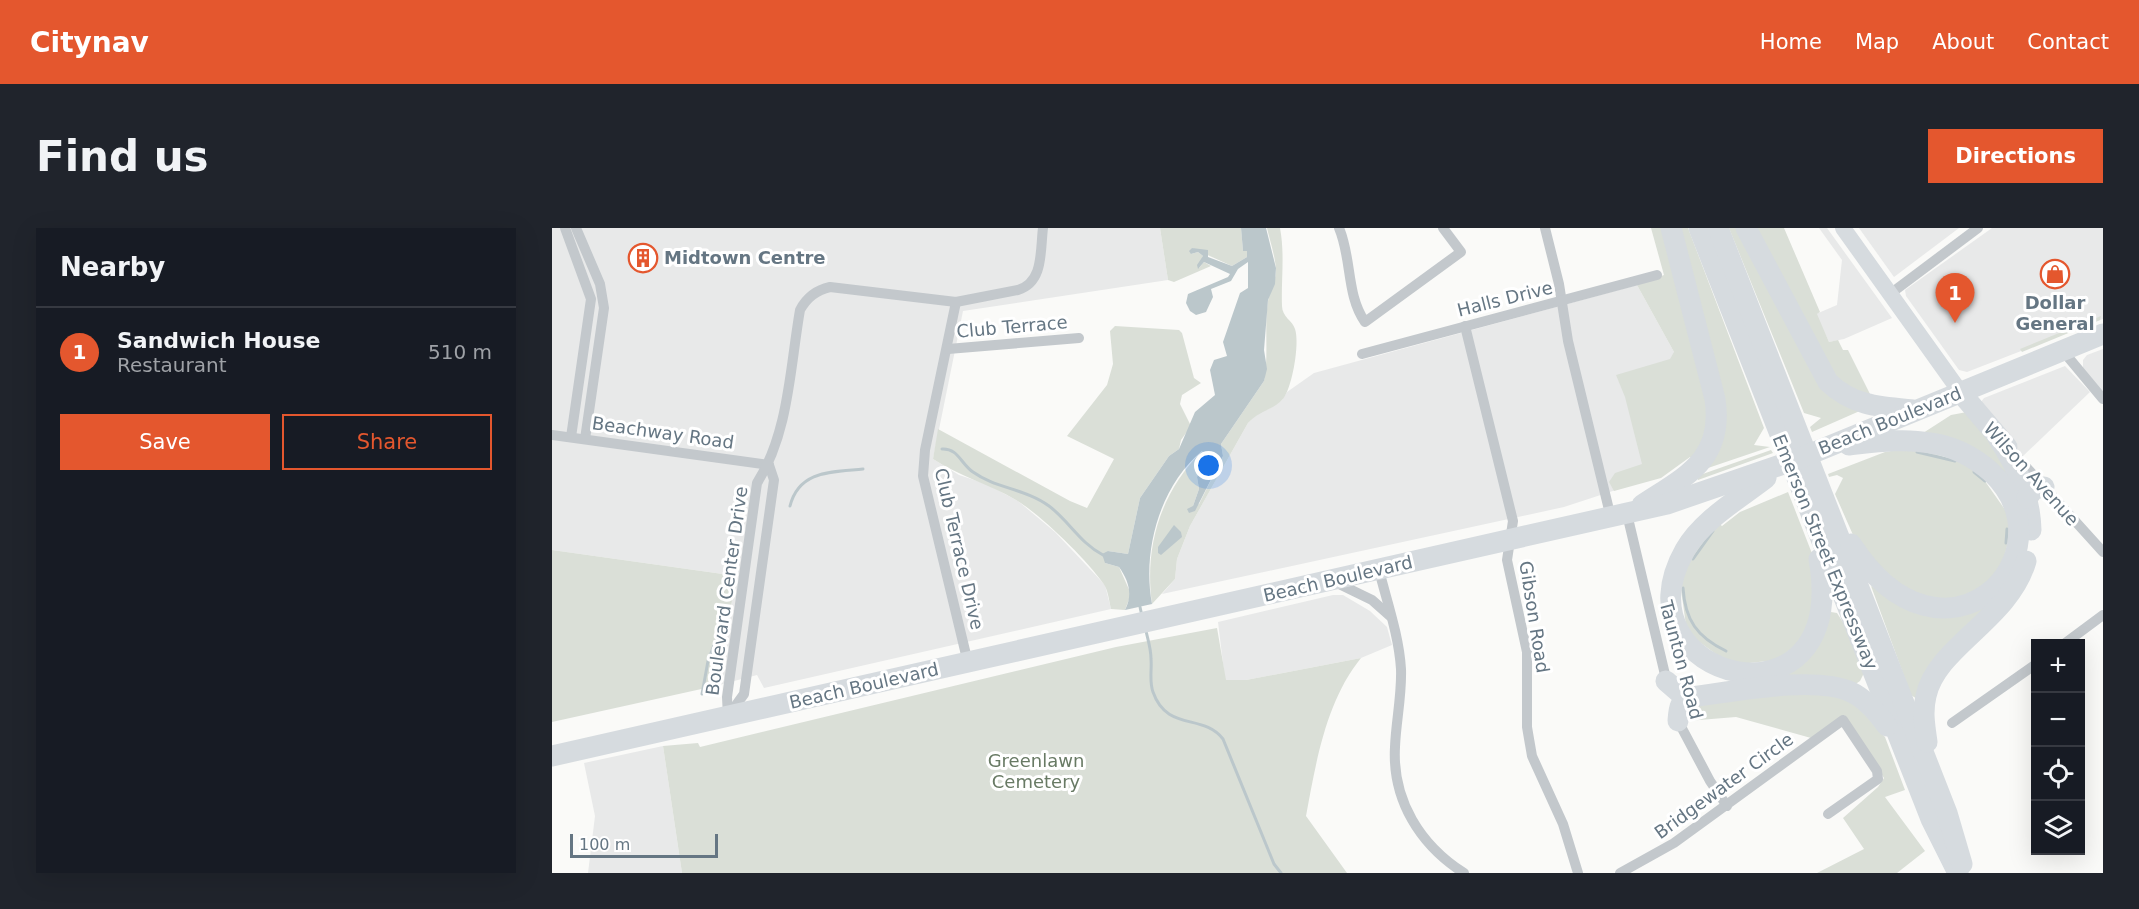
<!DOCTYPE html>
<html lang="en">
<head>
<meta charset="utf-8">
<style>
	body { margin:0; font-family:"DejaVu Sans",sans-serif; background:#20242c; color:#f1f3f6 }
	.controls { position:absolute; right:18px; bottom:18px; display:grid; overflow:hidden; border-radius:0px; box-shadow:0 6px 24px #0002 }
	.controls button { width:54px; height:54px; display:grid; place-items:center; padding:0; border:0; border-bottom:2px solid #363941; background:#171b24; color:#f1f3f6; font:30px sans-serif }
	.scale { position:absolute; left:18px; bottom:15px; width:148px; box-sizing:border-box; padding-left:6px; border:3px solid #657683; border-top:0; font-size:16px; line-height:21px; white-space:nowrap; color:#657683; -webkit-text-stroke:4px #fff; paint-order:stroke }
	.you { position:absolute; left:657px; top:238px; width:21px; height:21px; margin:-15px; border:4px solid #fff; border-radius:50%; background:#1a73e8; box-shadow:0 0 0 9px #1a73e833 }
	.badge { display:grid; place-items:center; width:39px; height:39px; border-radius:50%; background:#e4572e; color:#fff; font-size:20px; font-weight:700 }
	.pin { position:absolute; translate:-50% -50px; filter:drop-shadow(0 2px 3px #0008) }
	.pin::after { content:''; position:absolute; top:32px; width:21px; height:18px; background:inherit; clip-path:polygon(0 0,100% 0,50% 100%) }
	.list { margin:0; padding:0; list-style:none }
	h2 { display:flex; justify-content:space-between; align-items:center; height:78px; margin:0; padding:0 24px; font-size:26px }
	h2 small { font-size:20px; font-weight:400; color:#9ea1a6 }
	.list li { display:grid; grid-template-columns:39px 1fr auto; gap:18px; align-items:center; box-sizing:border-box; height:90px; padding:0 24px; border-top:2px solid #363941 }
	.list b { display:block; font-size:22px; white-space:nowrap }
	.list p { margin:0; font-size:20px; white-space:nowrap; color:#9ea1a6 }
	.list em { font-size:20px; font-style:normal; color:#9ea1a6 }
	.actions { display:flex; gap:12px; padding:18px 24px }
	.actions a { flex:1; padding:14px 0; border:2px solid #e4572e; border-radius:0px; text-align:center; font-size:21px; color:#e4572e }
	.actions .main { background:#e4572e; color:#fff }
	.icon { flex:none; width:33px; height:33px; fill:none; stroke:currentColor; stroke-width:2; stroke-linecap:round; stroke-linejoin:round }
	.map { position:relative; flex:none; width:1551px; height:645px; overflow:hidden; border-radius:0px }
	header { display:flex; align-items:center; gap:36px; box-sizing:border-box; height:84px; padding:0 30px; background:#e4572e; color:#fff }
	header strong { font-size:28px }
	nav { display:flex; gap:33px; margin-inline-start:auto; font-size:21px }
	.intro { display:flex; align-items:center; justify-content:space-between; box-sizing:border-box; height:144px; padding:0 36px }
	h1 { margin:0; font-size:42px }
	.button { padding:15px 27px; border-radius:0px; background:#e4572e; color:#fff; font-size:21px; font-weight:700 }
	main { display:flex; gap:36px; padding:0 36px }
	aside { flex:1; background:#171b24; border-radius:0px; box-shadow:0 6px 24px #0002 }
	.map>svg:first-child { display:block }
</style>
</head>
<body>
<header>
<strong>Citynav</strong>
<nav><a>Home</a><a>Map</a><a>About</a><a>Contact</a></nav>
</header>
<div class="intro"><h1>Find us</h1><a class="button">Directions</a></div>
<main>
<aside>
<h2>Nearby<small></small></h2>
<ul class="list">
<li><span class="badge">1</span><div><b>Sandwich House</b><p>Restaurant</p></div><em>510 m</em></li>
</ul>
<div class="actions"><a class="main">Save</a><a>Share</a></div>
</aside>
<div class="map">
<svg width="1551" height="645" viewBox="0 0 1551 645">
	<rect width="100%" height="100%" fill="#fafaf8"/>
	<g fill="#e8e9e9">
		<path d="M0 0H608L616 52 411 83 381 231 407 247 434 256 466 273 503 304 553 357 559 381 212 460 205 447 163 458 185 348 0 322Z"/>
		<path d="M1267 0H1275L1340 90 1292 111 1277 114 1264 86 1285 77 1290 32Z"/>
		<path d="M1307 0H1407L1342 49Z"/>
		<path d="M1440 0H1551V91L1415 144 1407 142 1354 68 1353 62Z"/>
		<path d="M1085 57 1122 124 1142 208 1073 259 1012 279 610 366 623 351 625 331 638 298 696 195 706 184 717 181 730 172 735 164 762 145Z"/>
		<path d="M1551 121V165L1531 140V132L1535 127Z"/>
		<path d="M1513 138 1538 164 1471 228 1429 182V174L1432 170Z"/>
		<path d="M781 367H791L818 383 835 399 840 417 809 430 694 452H673L666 394Z"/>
		<path d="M111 518 130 645H36L43 588 32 535Z"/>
	</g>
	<g fill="#dadfd7">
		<path d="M608 0H689L691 23 695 22V29L680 38 640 20 639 26 646 24 651 28 647 40 652 34 659 38 622 54 616 52Z"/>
		<path d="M715 0H728C733 26 729 52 730 78 730 89 741 93 743 101 748 115 740 162 730 172 721 182 707 183 696 195L638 298 625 331 623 351 600 376C592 318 609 264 650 223L654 230 645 249 647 261 641 278 647 276 671 228 669 216 712 153C717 128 712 99 716 73 718 62 724 54 724 41 723 28 718 13 715 0Z"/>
		<path d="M1099 0H1115L1160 191 1143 233 1138 229 1109 250 1062 263 1057 254 1063 245 1090 236 1073 169 1064 147 1118 131 1122 124 1085 57 1112 47Z"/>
		<path d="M1123 0H1136L1212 200 1202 217 1218 219 1156 240 1163 221Z"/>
		<path d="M1177 0H1189L1266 148 1310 182 1260 204 1258 199 1269 190 1252 185Z"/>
		<path d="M1197 0H1232L1268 84 1265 86 1277 114 1286 112 1291 122H1296L1320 170 1291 160Z"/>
		<path d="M1549 88 1548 92 1470 124 1468 121Z"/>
		<path d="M563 98 627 102 630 105 642 150 649 155 630 167 628 176 639 198 629 212 627 221 617 228 588 270 576 326 556 323 553 335 567 339 579 366 573 382 559 381C557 373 556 361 551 355 534 331 489 287 464 272 437 256 407 248 381 231L386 201 518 273 535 280 562 231 515 208 555 157 561 136 558 103Z"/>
		<path d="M1415 184 1462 244 1468 338 1365 471 1359 467 1319 358 1368 383 1451 359 1463 269 1368 207 1399 187Z"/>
		<path d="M1351 221H1368L1423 239 1461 293 1449 343 1408 374 1359 367 1305 316 1283 266 1291 250 1285 247 1277 249 1276 246 1333 224Z"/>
		<path d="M1219 222 1221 225 1146 252 1145 248Z"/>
		<path d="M1236 264 1261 328 1262 389 1244 417 1225 432 1179 437 1135 405 1127 346 1165 294 1170 298 1188 284Z"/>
		<path d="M0 322 185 348 163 458 0 494Z"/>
		<path d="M1279 384 1285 385 1292 396 1312 445 1308 453 1302 457 1232 447Z"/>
		<path d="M665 400 674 452H694L809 430C774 473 764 534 754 588L795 645H130L111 518 146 515 148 519 564 419Z"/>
		<path d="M1260 464 1288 465 1306 479 1333 509 1353 562 1333 569 1373 623 1345 645H1265L1312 621 1291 590 1326 559 1332 550 1292 487 1259 510 1184 489 1135 493 1137 480 1176 472Z"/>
	</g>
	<g fill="#bbc7cb">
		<path d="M689 0H714L724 40 723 56 716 72 712 122 715 141 712 153 669 216 671 228 643 283 637 285 635 281 641 278 647 261 645 249 654 230 650 223C608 258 590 322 600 376L573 382C581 367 577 353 567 339L553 335 550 326 556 323 576 326 588 270 617 228 627 221 643 184 663 167 658 142 662 132 675 128 671 114 688 65 696 60V34L686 41 679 53 659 61 661 69 654 84 644 87 638 83 634 75 636 66 676 49 678 46 652 34 646 41 645 37 651 28 646 24 639 26 637 23 640 20 656 22V29L680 38 695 29V23H691Z"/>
		<path d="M622 297 629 304 630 309 609 327 606 325V319Z"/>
	</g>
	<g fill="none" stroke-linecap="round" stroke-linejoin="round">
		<g stroke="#bbc7cb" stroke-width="3">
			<path d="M390 221C406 220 409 236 421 244 443 260 474 261 497 278 517 293 528 315 551 327"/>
			<path d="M1365 224 1403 233"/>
			<path d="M1422 244 1433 253"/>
			<path d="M238 278C247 242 280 244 311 241"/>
			<path d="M1454 315 1455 301"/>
			<path d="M1141 331 1161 303"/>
			<path d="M1131 360C1133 392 1145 409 1174 423"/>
			<path d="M588 379 590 388"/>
			<path d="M594 403C596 412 599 421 599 431 600 441 597 453 601 464 615 504 651 485 671 511L722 636 729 645"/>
			<path d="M150 466 156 433 171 394"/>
		</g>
		<g stroke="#c3c8cc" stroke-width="10">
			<path d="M13 0 39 71 19 209"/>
			<path d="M24 0 48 56 52 80 33 211"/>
			<path d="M787 0C800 30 794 67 813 94L909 24 891 0"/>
			<path d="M993 0 1007 56 1016 113 1059 290"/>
			<path d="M1338 66 1426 0"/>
			<path d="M404 74 373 222 371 248 416 435"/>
			<path d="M913 98 961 293 955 332 975 424V499L980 528 1011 596 1026 645"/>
			<path d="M396 121 527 110"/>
			<path d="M1511 123 1551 171"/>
			<path d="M810 126 1105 47"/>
			<path d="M0 207 217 237"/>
			<path d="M1467 231 1551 324"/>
			<path d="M1075 286 1115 455"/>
			<path d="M827 342C835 374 847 408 849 441 850 467 844 493 843 519 840 572 868 617 912 645"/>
			<path d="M783 354 820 372 838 388"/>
			<path d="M1512 416 1551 387"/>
			<path d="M177 487 192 466 222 252 217 237"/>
			<path d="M176 489 175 469 205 255C237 205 238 139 248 82 255 69 264 62 278 59L404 74 466 62C492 54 488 23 491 0"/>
			<path d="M1125 491 1158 553 1175 578"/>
			<path d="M1400 495 1484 436"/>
			<path d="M1068 645 1122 615 1291 492 1325 543 1326 551 1276 586"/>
		</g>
		<path stroke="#d6dbdf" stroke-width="16" d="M1291 0 1409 165"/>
		<g stroke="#d6dbdf" stroke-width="21">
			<path d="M1147 0 1379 591 1406 645"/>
			<path d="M1166 0 1395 585 1410 636"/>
			<path d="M1194 0 1276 154C1301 178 1328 179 1361 182"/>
			<path d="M1409 165 1455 219"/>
			<path d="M1446 210C1465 239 1478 266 1479 302"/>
			<path d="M1297 217C1324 214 1352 210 1378 215 1401 218 1422 229 1439 244 1525 326 1392 461 1299 316"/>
			<path d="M1214 250C1187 271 1150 292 1133 322 1059 452 1299 513 1267 331"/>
			<path d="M1475 270 1482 261 1492 259"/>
			<path d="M1090 277C1134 248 1172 232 1163 171L1119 0"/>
			<path d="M1114 453 1129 466 1139 469C1180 464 1262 447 1299 464 1314 471 1325 484 1335 498"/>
			<path d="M1126 493C1127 480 1127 474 1139 469"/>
			<path d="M1375 514C1373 499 1370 484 1374 468 1384 419 1457 392 1474 333"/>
			<path d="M0 528 1115 276 1246 231 1551 106"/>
		</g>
	</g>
	<defs>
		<g id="building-ring" transform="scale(1.5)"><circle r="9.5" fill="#fff" stroke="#e4572e" stroke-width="1.5"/><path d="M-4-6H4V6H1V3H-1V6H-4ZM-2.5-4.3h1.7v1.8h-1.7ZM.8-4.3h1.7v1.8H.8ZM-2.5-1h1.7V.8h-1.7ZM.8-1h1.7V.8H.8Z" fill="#e4572e"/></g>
		<g id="shop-ring" transform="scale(1.5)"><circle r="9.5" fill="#fff" stroke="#e4572e" stroke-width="1.5"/><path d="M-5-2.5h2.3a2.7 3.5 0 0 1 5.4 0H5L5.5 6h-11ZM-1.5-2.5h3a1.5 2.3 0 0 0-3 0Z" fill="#e4572e"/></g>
	</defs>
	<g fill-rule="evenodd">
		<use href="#building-ring" x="91" y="30"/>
		<use href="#shop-ring" x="1503" y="46"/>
	</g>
	<g text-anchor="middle" stroke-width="6" stroke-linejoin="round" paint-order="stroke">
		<g font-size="18" font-weight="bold" fill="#657683" stroke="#fff" text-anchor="start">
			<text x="112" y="36">Midtown Centre</text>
			<text x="1503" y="81" text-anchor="middle">Dollar<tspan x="1503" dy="21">General</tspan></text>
		</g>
		<g font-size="18" fill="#657683" stroke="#fff">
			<text transform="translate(953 71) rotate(-14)" y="6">Halls Drive</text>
			<text transform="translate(460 99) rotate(-5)" y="6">Club Terrace</text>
			<text transform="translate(1338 193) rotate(-22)" y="6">Beach Boulevard</text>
			<text transform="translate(111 205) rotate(8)" y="6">Beachway Road</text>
			<text transform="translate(1479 246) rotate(48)" y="6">Wilson Avenue</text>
			<text transform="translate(407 321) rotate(77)" y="6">Club Terrace Drive</text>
			<text transform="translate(1273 324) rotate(68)" y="6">Emerson Street Expressway</text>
			<text transform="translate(786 351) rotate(-13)" y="6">Beach Boulevard</text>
			<text transform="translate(175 363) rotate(-82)" y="6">Boulevard Center Drive</text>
			<text transform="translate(982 389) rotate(81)" y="6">Gibson Road</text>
			<text transform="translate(1129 432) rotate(75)" y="6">Taunton Road</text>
			<text transform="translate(312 458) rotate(-13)" y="6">Beach Boulevard</text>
			<text transform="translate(1172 558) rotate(-36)" y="6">Bridgewater Circle</text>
		</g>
		<g font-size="18" fill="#687a64" stroke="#fff">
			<text x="484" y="539">Greenlawn<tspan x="484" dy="21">Cemetery</tspan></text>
		</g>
	</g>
</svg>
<div class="controls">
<button>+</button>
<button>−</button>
<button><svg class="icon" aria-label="locate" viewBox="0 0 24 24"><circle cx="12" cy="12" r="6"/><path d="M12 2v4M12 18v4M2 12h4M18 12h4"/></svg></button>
<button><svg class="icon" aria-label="layers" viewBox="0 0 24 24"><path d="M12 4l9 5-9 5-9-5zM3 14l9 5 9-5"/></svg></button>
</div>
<div class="scale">100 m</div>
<div class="you"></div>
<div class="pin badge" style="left:1403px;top:95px">1</div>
</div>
</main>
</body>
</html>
